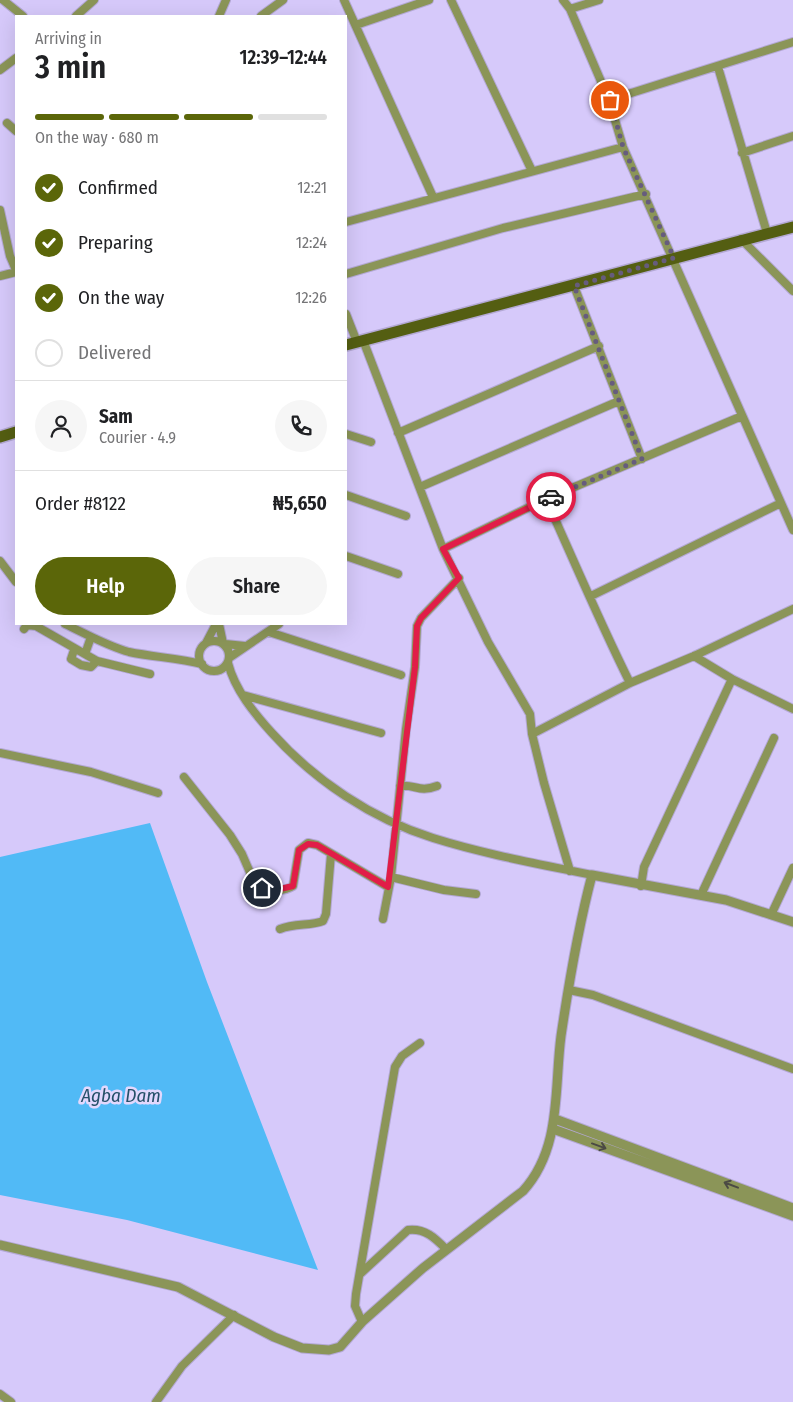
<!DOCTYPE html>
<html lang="en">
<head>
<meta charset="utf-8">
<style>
	:root { --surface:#fff; --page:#f6f6f6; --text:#202124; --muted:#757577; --line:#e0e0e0; --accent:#5b6609 }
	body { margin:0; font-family:"Fira Sans Condensed",sans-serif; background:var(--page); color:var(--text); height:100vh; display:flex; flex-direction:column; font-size:19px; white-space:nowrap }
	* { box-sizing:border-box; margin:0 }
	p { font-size:16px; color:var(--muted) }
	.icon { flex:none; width:28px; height:28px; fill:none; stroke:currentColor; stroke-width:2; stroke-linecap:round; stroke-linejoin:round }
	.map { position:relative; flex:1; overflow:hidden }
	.sheet { position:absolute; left:15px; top:15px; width:332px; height:610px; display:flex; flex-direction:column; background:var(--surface); border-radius:0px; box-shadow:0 5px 20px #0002 }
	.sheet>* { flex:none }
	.pin { position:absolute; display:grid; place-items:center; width:42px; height:42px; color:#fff; margin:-21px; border:2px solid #fff; border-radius:50%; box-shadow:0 1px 5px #0007 }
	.courier { position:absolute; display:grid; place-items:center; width:50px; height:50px; margin:-25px; border:4px solid #e11d48; border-radius:50%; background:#fff; color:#222; box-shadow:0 1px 6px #0007 }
	.headline em { font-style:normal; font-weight:600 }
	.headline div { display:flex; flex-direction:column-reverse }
	.headline { display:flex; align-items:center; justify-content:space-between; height:85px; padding:0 20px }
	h1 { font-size:32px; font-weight:600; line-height:38px }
	.bar { display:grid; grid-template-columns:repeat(4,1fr); gap:8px 5px; align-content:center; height:60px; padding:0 20px }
	.bar i { height:6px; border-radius:4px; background:var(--line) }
	.bar .on { background:var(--accent) }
	.bar p { grid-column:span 4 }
	.line { display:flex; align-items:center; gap:12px; padding:0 20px; border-top:1px solid var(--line) }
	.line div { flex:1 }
	.round { display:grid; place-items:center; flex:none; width:52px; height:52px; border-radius:26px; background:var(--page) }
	ol { padding:0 20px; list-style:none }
	li { display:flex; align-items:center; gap:15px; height:55px }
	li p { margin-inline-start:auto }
	li .icon { padding:5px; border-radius:50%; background:var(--accent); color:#fff; stroke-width:4 }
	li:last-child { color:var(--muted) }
	li i { width:28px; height:28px; border:2px solid var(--line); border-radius:50% }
	.primary-button { display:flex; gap:10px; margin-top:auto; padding:10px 20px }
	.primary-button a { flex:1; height:58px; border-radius:30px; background:var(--accent); color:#fff; font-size:20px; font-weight:600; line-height:58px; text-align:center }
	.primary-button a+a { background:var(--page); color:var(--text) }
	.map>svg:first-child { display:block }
</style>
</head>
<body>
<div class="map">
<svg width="793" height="1402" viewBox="0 0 793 1402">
	<rect width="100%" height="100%" fill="#d6c9fa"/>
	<path fill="#51baf6" d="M150 823 207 982 318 1270 127 1220 0 1195V857Z"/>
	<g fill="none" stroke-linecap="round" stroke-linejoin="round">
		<defs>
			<path id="minor" d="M3 0 23 16
				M344 0 433 197
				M451 0 532 171
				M563 0 570 9 609 100 623 147 793 530
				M570 9 599 0
				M76 16 94 0
				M219 16 226 0
				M261 16 283 0
				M356 25 429 0
				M718 67 767 233
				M0 70 16 58
				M609 100 793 42
				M7 123 16 131
				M742 153 793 136
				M0 210 10 256 16 270
				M346 222 623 147
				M741 239 793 291
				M346 274 503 228 646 194
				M0 276 16 272
				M574 286 642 459
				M346 314 357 342
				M363 340 443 549 488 642 530 714 532 734 544 783 570 871
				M398 433 599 346
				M346 434 371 442
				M420 487 619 401
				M346 495 406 516
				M546 499C574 561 600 623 630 683
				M443 549 546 499 742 416
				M346 556 398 574
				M0 561 16 582
				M591 596 781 503
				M65 624C86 634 107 646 129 652 153 657 178 658 202 664
				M219 624 223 643
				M24 629 27 625 36 626 97 661 150 674
				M269 632 401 675
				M199 656a15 15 0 1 1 30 0a15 15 0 1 1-30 0Z
				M206 643 216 624
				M225 644 245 646
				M74 650 71 659 81 665 91 667 97 661
				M85 654 91 637
				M694 656 732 679 793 709
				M229 658 279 624
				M228 663C235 690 254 713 272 733 314 780 372 819 433 838 484 854 539 864 592 875
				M243 695 381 733
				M532 734 630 683 694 656 793 609
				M0 753 91 772 158 793
				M184 777 230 835 242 854 255 884C266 890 282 893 293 886L299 850 308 843 317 845 388 887
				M400 786C415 784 419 793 437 786
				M391 877 444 890 476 894
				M641 886 644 867 732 679
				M701 895 774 738
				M771 915 793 868
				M383 919 391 877 406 729 415 667 417 626 421 618 459 578
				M280 929C295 923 311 926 323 921L326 914 331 854
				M569 990 593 995 793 1069
				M360 1274 408 1230C425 1228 435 1238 446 1249
				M362 1322 355 1306 356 1294 395 1067 402 1056 420 1043
				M0 1394 11 1402
				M156 1402 182 1366 234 1315"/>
			<path id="tertiary" d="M555 1119 793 1208
				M553 1129 793 1216
				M0 1245 178 1287 274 1337 302 1348 329 1350 340 1347 362 1322 423 1268 523 1191C562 1148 554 1089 561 1036 569 982 578 928 592 875L726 900 793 922"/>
			<path id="primary" d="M346 345 793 227
				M0 437 16 432"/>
		</defs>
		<use href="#minor" stroke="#b3a8d4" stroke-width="10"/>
		<use href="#tertiary" stroke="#b3a8d4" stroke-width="11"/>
		<use href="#primary" stroke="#b3a8d4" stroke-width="14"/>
		<use href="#minor" stroke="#8b9558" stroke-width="8"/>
		<use href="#tertiary" stroke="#8b9558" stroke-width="9"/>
		<use href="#primary" stroke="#545e12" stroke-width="11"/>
	</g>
	<defs><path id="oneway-shaft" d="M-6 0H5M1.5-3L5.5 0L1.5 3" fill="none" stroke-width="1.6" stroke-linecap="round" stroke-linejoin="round" transform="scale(1.25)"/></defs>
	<g stroke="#4b4a44">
		<use href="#oneway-shaft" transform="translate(599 1146) rotate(20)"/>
		<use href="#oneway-shaft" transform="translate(731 1185) rotate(-159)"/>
	</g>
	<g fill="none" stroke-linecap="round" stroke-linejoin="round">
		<path stroke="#665c7d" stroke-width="5" stroke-dasharray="0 9" d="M551 497 642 459 574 286 674 258 623 147 610 100"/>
		<path stroke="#e11d48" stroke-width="6" d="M262 888 280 889 293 886 299 850 308 844 317 845 388 887 415 667 417 626 421 618 459 578 443 549 551 497"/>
	</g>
	<g text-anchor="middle" stroke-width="5" stroke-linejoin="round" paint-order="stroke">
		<g font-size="19" font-style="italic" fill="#255069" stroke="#e2d8fd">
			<text x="121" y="1102">Agba Dam</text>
		</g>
	</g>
</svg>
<div class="pin" style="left:610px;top:100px;background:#ea580c"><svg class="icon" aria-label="bag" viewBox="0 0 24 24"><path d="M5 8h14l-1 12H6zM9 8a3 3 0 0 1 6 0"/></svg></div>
<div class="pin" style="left:262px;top:888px;background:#1f2937"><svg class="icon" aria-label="home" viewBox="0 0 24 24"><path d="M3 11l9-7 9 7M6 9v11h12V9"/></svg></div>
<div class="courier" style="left:551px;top:497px"><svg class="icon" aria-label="car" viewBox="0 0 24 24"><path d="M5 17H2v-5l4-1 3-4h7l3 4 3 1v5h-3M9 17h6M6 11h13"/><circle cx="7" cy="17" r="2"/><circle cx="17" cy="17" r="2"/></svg></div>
<section class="sheet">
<div class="headline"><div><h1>3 min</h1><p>Arriving in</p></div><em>12:39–12:44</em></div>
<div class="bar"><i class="on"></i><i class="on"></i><i class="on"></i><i></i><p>On the way · 680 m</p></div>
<ol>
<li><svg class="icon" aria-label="check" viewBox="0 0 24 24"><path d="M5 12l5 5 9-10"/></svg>Confirmed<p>12:21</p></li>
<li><svg class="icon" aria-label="check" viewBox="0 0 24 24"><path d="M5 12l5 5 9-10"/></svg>Preparing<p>12:24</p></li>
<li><svg class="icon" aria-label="check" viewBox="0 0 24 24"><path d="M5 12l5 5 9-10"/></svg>On the way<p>12:26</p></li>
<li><i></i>Delivered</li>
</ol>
<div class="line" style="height:90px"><a class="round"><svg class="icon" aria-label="person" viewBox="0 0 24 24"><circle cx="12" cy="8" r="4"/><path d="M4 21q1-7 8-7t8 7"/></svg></a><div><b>Sam</b><p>Courier · 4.9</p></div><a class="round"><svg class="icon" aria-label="phone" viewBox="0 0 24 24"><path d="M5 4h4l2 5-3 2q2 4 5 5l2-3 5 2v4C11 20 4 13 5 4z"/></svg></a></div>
<div class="line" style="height:65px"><div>Order #8122</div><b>₦5,650</b></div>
<div class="primary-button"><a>Help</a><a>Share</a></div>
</section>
</div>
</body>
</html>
